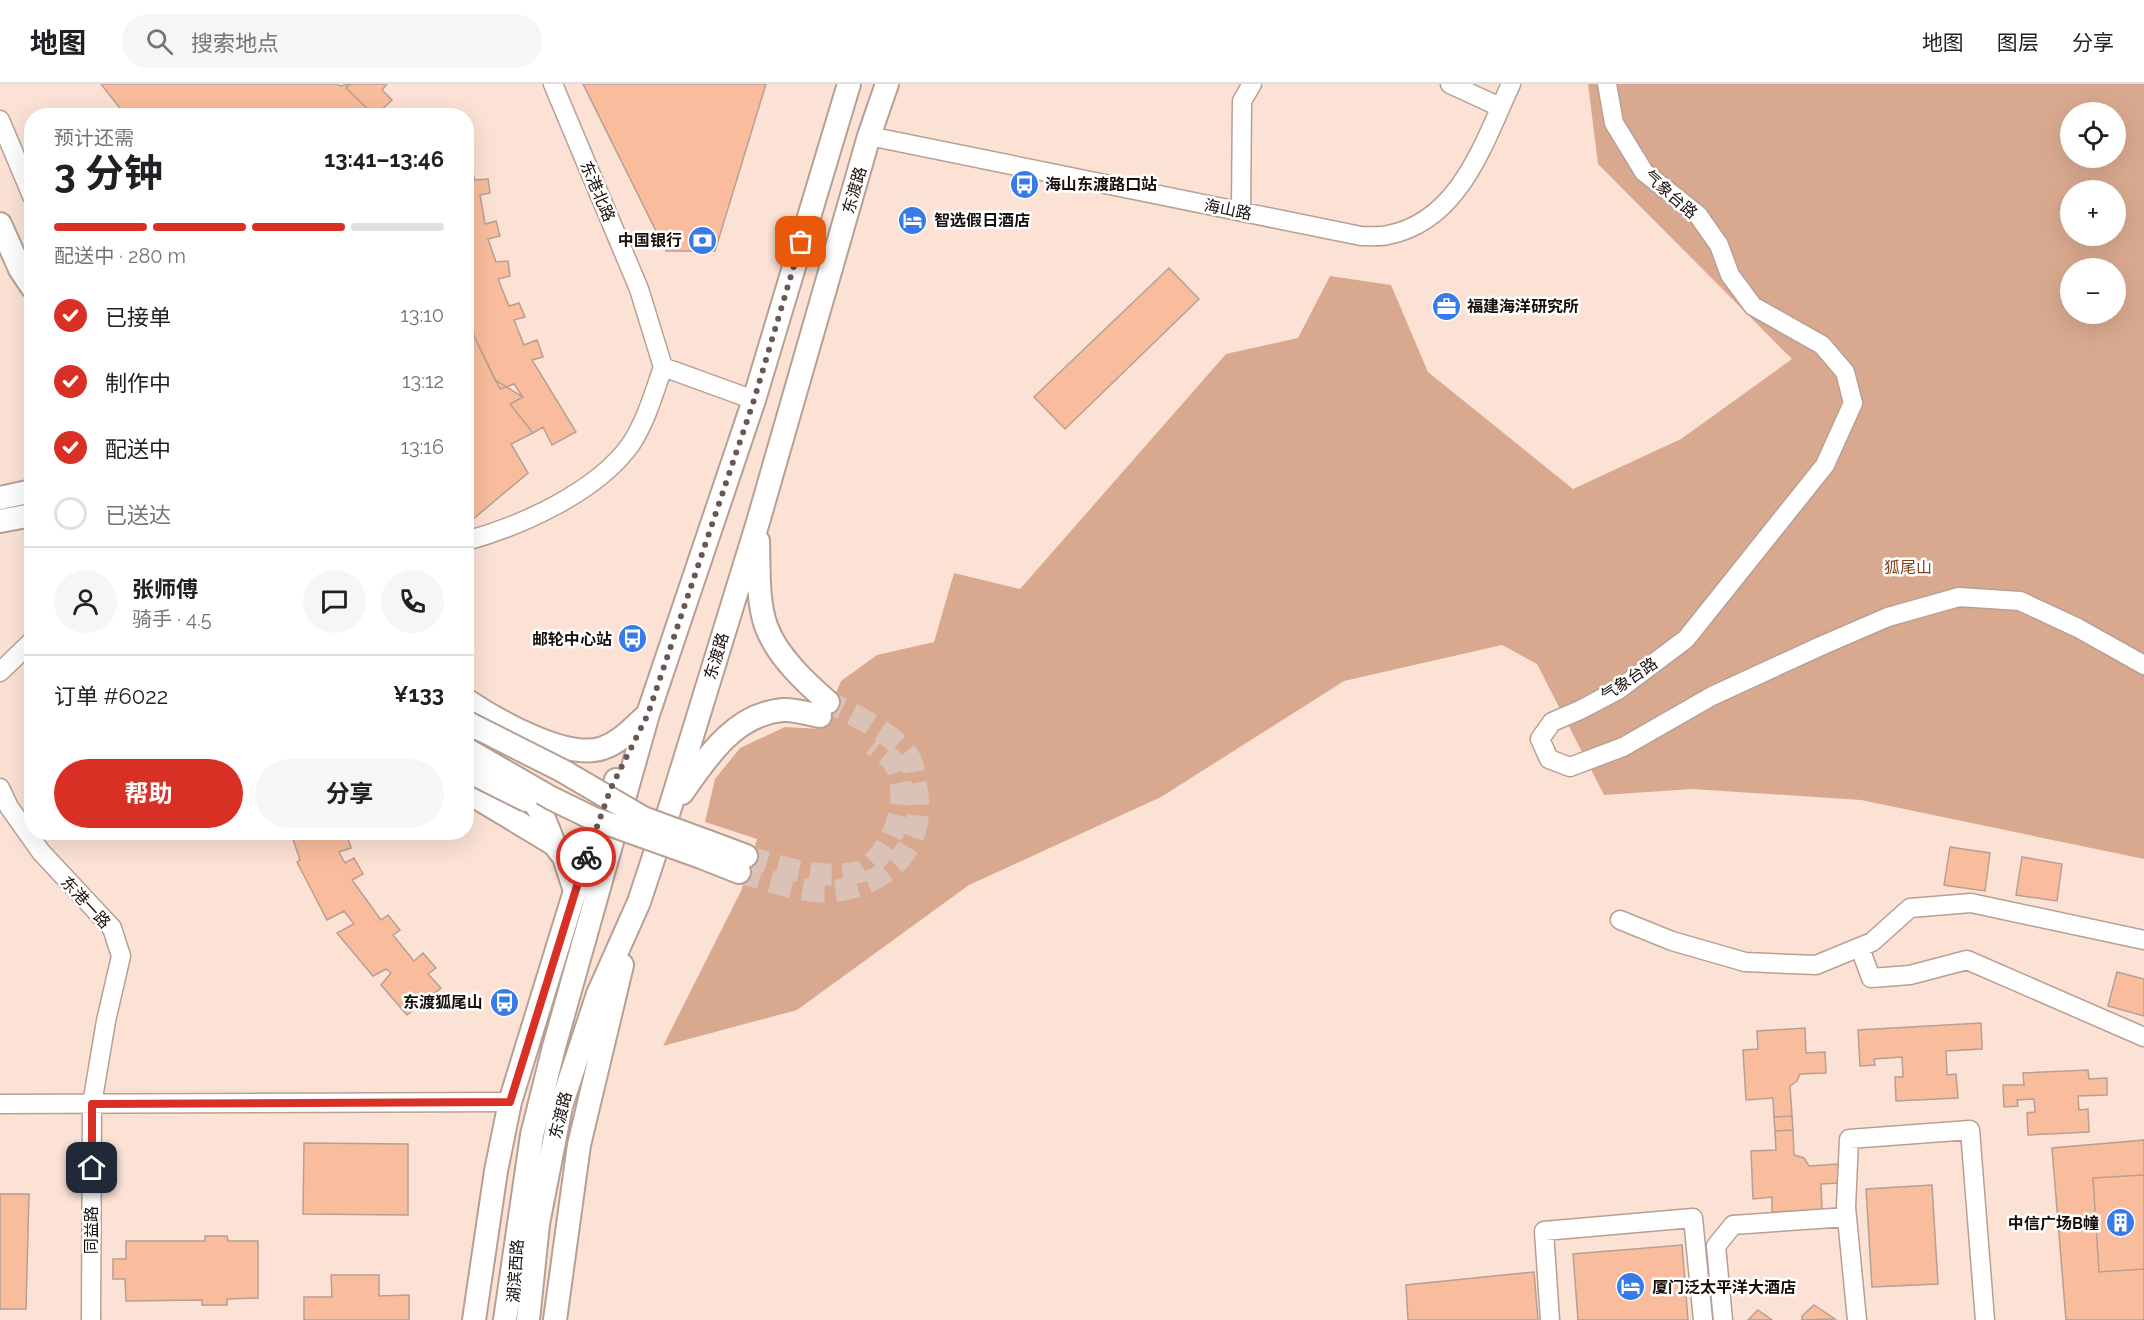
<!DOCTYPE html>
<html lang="zh">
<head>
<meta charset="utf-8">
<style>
	:root { --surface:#fff; --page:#f6f6f6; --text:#202124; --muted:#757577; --line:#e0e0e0; --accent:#d93025 }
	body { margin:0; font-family:Raleway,"Noto Sans SC",sans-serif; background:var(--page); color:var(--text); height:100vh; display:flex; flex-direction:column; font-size:22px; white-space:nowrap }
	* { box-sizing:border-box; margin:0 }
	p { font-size:20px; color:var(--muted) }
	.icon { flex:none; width:33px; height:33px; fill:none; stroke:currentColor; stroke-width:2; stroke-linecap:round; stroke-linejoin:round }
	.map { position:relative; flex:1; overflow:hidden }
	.details { position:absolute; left:24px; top:24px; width:450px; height:732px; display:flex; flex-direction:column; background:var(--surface); border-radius:24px; box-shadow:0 6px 24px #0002 }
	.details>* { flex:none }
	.tools { position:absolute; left:2060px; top:18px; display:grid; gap:12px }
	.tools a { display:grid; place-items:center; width:66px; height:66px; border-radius:50%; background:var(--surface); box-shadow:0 6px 24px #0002; font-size:30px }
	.pin { position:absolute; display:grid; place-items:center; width:51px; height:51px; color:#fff; margin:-26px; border-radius:12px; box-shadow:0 3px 9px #0006 }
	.courier { position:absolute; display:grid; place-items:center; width:60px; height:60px; margin:-30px; border:4px solid #d93025; border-radius:50%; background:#fff; color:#222; box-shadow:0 2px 8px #0007 }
	.overview em { font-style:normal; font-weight:700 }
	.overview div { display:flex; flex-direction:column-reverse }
	.overview { display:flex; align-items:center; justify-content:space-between; height:102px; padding:0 30px }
	h1 { font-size:39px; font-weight:700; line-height:45px }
	.bar { display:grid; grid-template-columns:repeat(4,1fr); gap:9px 6px; align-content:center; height:72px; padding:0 30px }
	.bar i { height:8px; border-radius:4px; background:var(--line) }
	.bar .active { background:var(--accent) }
	.bar p { grid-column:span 4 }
	.line { display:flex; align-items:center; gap:15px; padding:0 30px; border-top:2px solid var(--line) }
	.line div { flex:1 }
	.round { display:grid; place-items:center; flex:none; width:63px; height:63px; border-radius:32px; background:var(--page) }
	ol { padding:0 30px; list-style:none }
	li { display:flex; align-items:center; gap:18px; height:66px }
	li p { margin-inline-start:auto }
	li .icon { padding:6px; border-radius:50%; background:var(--accent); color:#fff; stroke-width:4 }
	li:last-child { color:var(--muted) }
	li i { width:33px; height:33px; border:3px solid var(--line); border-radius:50% }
	.primary-button { display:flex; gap:12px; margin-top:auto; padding:12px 30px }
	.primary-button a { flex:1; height:69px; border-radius:36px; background:var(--accent); color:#fff; font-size:24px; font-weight:700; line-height:69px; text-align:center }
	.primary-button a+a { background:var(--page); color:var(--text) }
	header { display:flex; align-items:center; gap:36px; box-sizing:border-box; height:84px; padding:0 30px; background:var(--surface); border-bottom:2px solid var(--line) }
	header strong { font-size:28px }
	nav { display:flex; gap:33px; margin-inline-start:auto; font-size:21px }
	.search { width:420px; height:54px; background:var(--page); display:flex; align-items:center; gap:15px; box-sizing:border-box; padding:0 21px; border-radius:33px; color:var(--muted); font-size:22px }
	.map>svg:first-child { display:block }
</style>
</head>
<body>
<header>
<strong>地图</strong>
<div class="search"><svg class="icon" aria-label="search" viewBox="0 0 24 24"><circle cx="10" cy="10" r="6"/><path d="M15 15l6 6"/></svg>搜索地点</div>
<nav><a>地图</a><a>图层</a><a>分享</a></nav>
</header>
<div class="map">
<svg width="2144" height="1236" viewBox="0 0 2144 1236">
	<rect width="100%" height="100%" fill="#fce2d5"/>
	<path fill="#d9a98f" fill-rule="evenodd" d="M1588 0H2144V775L1861 716 1692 705 1604 711 1537 580 1502 561 1344 597 1161 713 969 801 797 926 663 962 741 807 757 755 705 738 715 695 740 664 785 643 821 645 841 597 877 571 934 558 954 489 1020 505 1226 270 1298 254 1330 192 1391 201 1428 288 1573 405 1681 355 1792 275 1598 80ZM2070 28H2115V74H2070ZM2070 106H2115V152H2070ZM2070 184H2115V230H2070Z"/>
	<path fill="#f9bd9d" stroke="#b79f93" stroke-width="1.5" d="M101 0H337L340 2 350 0 346 4 375 32H126Z
		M350 0H387L382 6 392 16 375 32 346 4Z
		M583 0H766L715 167H666Z
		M466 80H470L475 96 488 95 490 109 480 111 485 140 496 137 500 152 488 155 496 178 508 177 510 192 498 195 509 222 519 219 525 233 514 236 524 261 537 256 543 273 532 276 576 348 552 361 543 343 533 349 510 320 523 313 514 300 500 305 475 254 466 230Z
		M1169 184 1199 215 1065 345 1034 313Z
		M466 230 475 254 495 296 523 313 510 320 533 349 511 360 528 389 466 441Z
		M332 748H346L351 764 339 768 345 779 354 774 363 790 352 796 381 836 388 831 400 846 393 851 414 877 423 869 436 884 428 890 441 904 407 931 381 901 391 889 386 885 373 892 337 849 354 840 344 827 327 836 297 778 300 776 291 749Z
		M1950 763 1990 769 1985 807 1944 801Z
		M2022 773 2062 780 2057 817 2016 811Z
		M2117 888 2144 895V932L2108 922Z
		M1981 939 1982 965 1946 967 1947 991 1956 990 1958 1014 1896 1017 1895 993H1903L1902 973 1874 975 1875 981 1860 982 1858 946Z
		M1805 944 1806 969 1825 968 1826 989 1800 990 1797 997 1790 1002 1792 1032 1774 1033 1773 1014 1746 1016 1743 966 1758 965 1757 947Z
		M2088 986 2089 995 2107 994V1011L2078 1012 2079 1026 2088 1025 2089 1048 2028 1051 2027 1029 2035 1028 2034 1015 2017 1016 2018 1022 2004 1023 2003 1001H2024L2023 989Z
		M1792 1032 1793 1046 1775 1047 1774 1033Z
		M1793 1046 1794 1071 1804 1074 1809 1082 1838 1080 1839 1099 1821 1100 1822 1126 1772 1128V1113L1753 1115 1751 1067 1776 1066 1775 1047Z
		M2144 1056V1236H2066L2052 1064Z
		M304 1059 408 1060V1131L303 1130Z
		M2144 1091V1185L2099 1188 2093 1094Z
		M1932 1101 1938 1200 1872 1203 1866 1105Z
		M0 1110H29L26 1225H0Z
		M205 1152H227L228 1157H258V1214L227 1215V1221H202V1216L126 1217 125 1195H113V1175H126V1157H205Z
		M1682 1161 1688 1236H1578L1573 1170Z
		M1682 1161 1688 1236H1578L1573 1170Z
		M1534 1188 1538 1236H1408L1406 1201Z
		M331 1191H379V1212L409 1211V1236H304V1213H332Z
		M1814 1221 1835 1235 1802 1236V1232Z
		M1758 1226 1772 1236H1748Z"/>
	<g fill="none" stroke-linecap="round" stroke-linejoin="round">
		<path stroke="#dac2b7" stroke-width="22" stroke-dasharray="22 11" stroke-linecap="butt" d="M746 772C782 783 821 797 859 788 865 786 870 781 874 777 897 756 911 708 894 679 890 673 879 666 873 661
			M739 788C769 796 802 810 833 807 891 801 928 760 916 701 914 693 914 681 910 675 894 648 854 631 828 618"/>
		<defs>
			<path id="minor" d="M553 0 639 205 663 283 754 316
				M1450 0 1500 23
				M1607 0 1614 39 1644 88 1698 131 1719 161 1730 191 1753 222 1822 261 1845 288 1853 319 1825 381 1686 555 1618 606 1580 626 1552 638 1540 655 1549 675 1570 683 1623 663 1712 612 1823 561 1888 533 1959 513 2020 517 2078 544 2144 581
				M0 36 32 112
				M869 52 1361 152C1370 152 1380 153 1388 151 1460 137 1484 58 1511 0
				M1241 127 1242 17 1252 0
				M466 457C521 442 597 408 631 360 646 337 654 309 663 283
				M0 588 32 557
				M0 704 9 723 41 768 112 844 121 872 106 937 92 1020 91 1236
				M1620 836 1672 857 1745 878 1816 881 1872 858 1910 824 1971 819 2144 856
				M1860 864 1871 894 1910 891 1967 876 2144 953
				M0 1020 510 1018
				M1550 1236 1544 1147 1693 1134 1703 1236
				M1723 1236 1716 1162 1733 1141 1847 1133
				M1857 1236 1846 1123 1849 1055 1970 1046 1985 1236"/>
			<path id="major" d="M0 140 20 185 32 203
				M0 414 32 407
				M0 437 32 431
				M758 457C759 484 757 516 766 542 777 572 805 598 828 618
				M466 616C496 636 567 677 603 664 621 658 633 643 647 631
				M515 702C538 715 545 736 554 760
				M466 707 554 760 564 773 575 807
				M682 709C707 673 735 630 783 626 794 625 809 630 820 632
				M706 757 746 772
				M701 773 739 788
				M474 1236 496 1087 510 1018 575 807 616 696
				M505 1236 532 1051 554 963 648 630 754 316 849 0
				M528 1236 538 1140 561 1022 598 910 639 818 669 727 758 438 869 52 887 0
				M555 1236 579 1061 622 881"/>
		</defs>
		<use href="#minor" stroke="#b7a093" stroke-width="21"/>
		<use href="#major" stroke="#b7a093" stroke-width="26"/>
		<use href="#minor" stroke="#fff" stroke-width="18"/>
		<use href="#major" stroke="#fff" stroke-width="22"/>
		<defs>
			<path id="major-bridge" d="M466 638 563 687 643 734 706 757
				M466 665 551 714 592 734 701 773
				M466 686 526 716"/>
		</defs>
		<use href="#major-bridge" stroke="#b7a093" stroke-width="26" stroke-linecap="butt"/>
		<use href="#major-bridge" stroke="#fff" stroke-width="22"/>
	</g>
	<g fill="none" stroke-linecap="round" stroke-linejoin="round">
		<path stroke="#675951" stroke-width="6" stroke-dasharray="0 10.8" d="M586 773 611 704 648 630 754 316 801 158"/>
		<path stroke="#d93025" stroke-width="8" d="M92 1084V1020L510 1018 586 773"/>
	</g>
	<defs>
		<symbol id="bus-disc" viewBox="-11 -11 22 22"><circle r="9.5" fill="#377ae8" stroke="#fff"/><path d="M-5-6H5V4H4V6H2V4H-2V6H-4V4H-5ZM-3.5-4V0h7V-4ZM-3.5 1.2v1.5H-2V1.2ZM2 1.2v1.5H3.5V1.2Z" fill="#fff"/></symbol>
		<symbol id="hotel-disc" viewBox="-11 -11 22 22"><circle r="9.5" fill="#377ae8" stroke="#fff"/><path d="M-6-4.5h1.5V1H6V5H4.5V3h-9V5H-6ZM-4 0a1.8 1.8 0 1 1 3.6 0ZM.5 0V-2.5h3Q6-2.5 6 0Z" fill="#fff"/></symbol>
		<symbol id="bank-disc" viewBox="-11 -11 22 22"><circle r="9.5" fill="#377ae8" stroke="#fff"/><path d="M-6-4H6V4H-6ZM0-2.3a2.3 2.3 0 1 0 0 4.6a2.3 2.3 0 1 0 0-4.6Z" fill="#fff"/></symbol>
		<symbol id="office-disc" viewBox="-11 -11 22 22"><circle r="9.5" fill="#377ae8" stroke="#fff"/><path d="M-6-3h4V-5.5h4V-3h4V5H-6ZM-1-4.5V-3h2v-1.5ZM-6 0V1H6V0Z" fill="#fff"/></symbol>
		<symbol id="building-disc" viewBox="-11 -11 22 22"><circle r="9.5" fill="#377ae8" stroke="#fff"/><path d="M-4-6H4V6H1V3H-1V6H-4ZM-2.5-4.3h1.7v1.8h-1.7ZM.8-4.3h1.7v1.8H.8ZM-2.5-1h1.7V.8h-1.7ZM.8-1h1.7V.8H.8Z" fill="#fff"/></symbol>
	</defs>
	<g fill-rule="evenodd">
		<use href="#bus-disc" x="1008" y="84" width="33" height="33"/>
		<use href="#hotel-disc" x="896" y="120" width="33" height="33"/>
		<use href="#bank-disc" x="686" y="140" width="33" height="33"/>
		<use href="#office-disc" x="1430" y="206" width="33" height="33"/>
		<use href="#bus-disc" x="616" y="538" width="33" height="33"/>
		<use href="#bus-disc" x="488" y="902" width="33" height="33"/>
		<use href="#building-disc" x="2104" y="1122" width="33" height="33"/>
		<use href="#hotel-disc" x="1614" y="1186" width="33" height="33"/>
	</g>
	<g text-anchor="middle" stroke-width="5" stroke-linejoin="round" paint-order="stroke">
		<g font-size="16" font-weight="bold" fill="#170f0a" stroke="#fff" text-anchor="start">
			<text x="1045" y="106">海山东渡路口站</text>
			<text x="934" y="142">智选假日酒店</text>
			<text x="682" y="162" text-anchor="end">中国银行</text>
			<text x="1467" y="228">福建海洋研究所</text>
			<text x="612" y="561" text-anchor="end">邮轮中心站</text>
			<text x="483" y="924" text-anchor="end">东渡狐尾山</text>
			<text x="2099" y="1145" text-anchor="end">中信广场B幢</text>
			<text x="1652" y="1209">厦门泛太平洋大酒店</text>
		</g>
		<g font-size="16" fill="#170f0a" stroke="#fff">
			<text transform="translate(854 106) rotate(-74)" y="6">东渡路</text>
			<text transform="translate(598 107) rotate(67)" y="6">东港北路</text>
			<text transform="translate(1671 110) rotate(41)" y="6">气象台路</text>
			<text transform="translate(1228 125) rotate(11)" y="6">海山路</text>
			<text transform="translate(716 572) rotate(-73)" y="6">东渡路</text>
			<text transform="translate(1629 595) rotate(-34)" y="6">气象台路</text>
			<text transform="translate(86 818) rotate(47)" y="6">东港一路</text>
			<text transform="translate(560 1031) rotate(-76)" y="6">东渡路</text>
			<text transform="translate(91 1146) rotate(-90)" y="6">同益路</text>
			<text transform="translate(515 1187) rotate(-86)" y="6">湖滨西路</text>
		</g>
		<g font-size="16" fill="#813f13" stroke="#fff">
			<text x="1908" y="489">狐尾山</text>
		</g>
	</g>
</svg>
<div class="tools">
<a><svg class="icon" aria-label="locate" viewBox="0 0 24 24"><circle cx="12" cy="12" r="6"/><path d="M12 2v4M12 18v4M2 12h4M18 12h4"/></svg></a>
<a>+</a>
<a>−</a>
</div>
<div class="pin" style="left:801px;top:158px;background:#ea580c"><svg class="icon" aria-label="bag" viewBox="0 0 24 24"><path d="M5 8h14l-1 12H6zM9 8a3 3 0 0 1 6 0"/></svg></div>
<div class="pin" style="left:92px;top:1084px;background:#1f2937"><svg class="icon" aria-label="home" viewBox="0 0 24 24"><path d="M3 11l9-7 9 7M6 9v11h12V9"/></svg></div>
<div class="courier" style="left:586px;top:773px"><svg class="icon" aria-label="bike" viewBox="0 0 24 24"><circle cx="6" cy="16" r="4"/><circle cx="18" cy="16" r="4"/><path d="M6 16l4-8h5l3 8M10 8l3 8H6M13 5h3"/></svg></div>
<section class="details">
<div class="overview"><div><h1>3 分钟</h1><p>预计还需</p></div><em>13:41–13:46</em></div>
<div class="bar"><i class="active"></i><i class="active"></i><i class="active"></i><i></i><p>配送中 · 280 m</p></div>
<ol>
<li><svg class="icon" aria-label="check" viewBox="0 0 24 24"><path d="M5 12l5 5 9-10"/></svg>已接单<p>13:10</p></li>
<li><svg class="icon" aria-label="check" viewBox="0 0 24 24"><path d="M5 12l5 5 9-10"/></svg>制作中<p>13:12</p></li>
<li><svg class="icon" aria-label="check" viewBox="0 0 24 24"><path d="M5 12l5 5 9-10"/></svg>配送中<p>13:16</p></li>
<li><i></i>已送达</li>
</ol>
<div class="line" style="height:108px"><a class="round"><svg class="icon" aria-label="person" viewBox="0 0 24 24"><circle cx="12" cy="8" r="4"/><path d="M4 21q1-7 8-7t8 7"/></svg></a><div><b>张师傅</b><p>骑手 · 4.5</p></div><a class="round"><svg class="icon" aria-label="chat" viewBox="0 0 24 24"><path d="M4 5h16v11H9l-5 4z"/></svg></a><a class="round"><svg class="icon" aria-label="phone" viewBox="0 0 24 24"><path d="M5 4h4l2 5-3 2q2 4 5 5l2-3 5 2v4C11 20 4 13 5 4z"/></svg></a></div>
<div class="line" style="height:78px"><div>订单 #6022</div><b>¥133</b></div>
<div class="primary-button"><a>帮助</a><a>分享</a></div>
</section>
</div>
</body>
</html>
